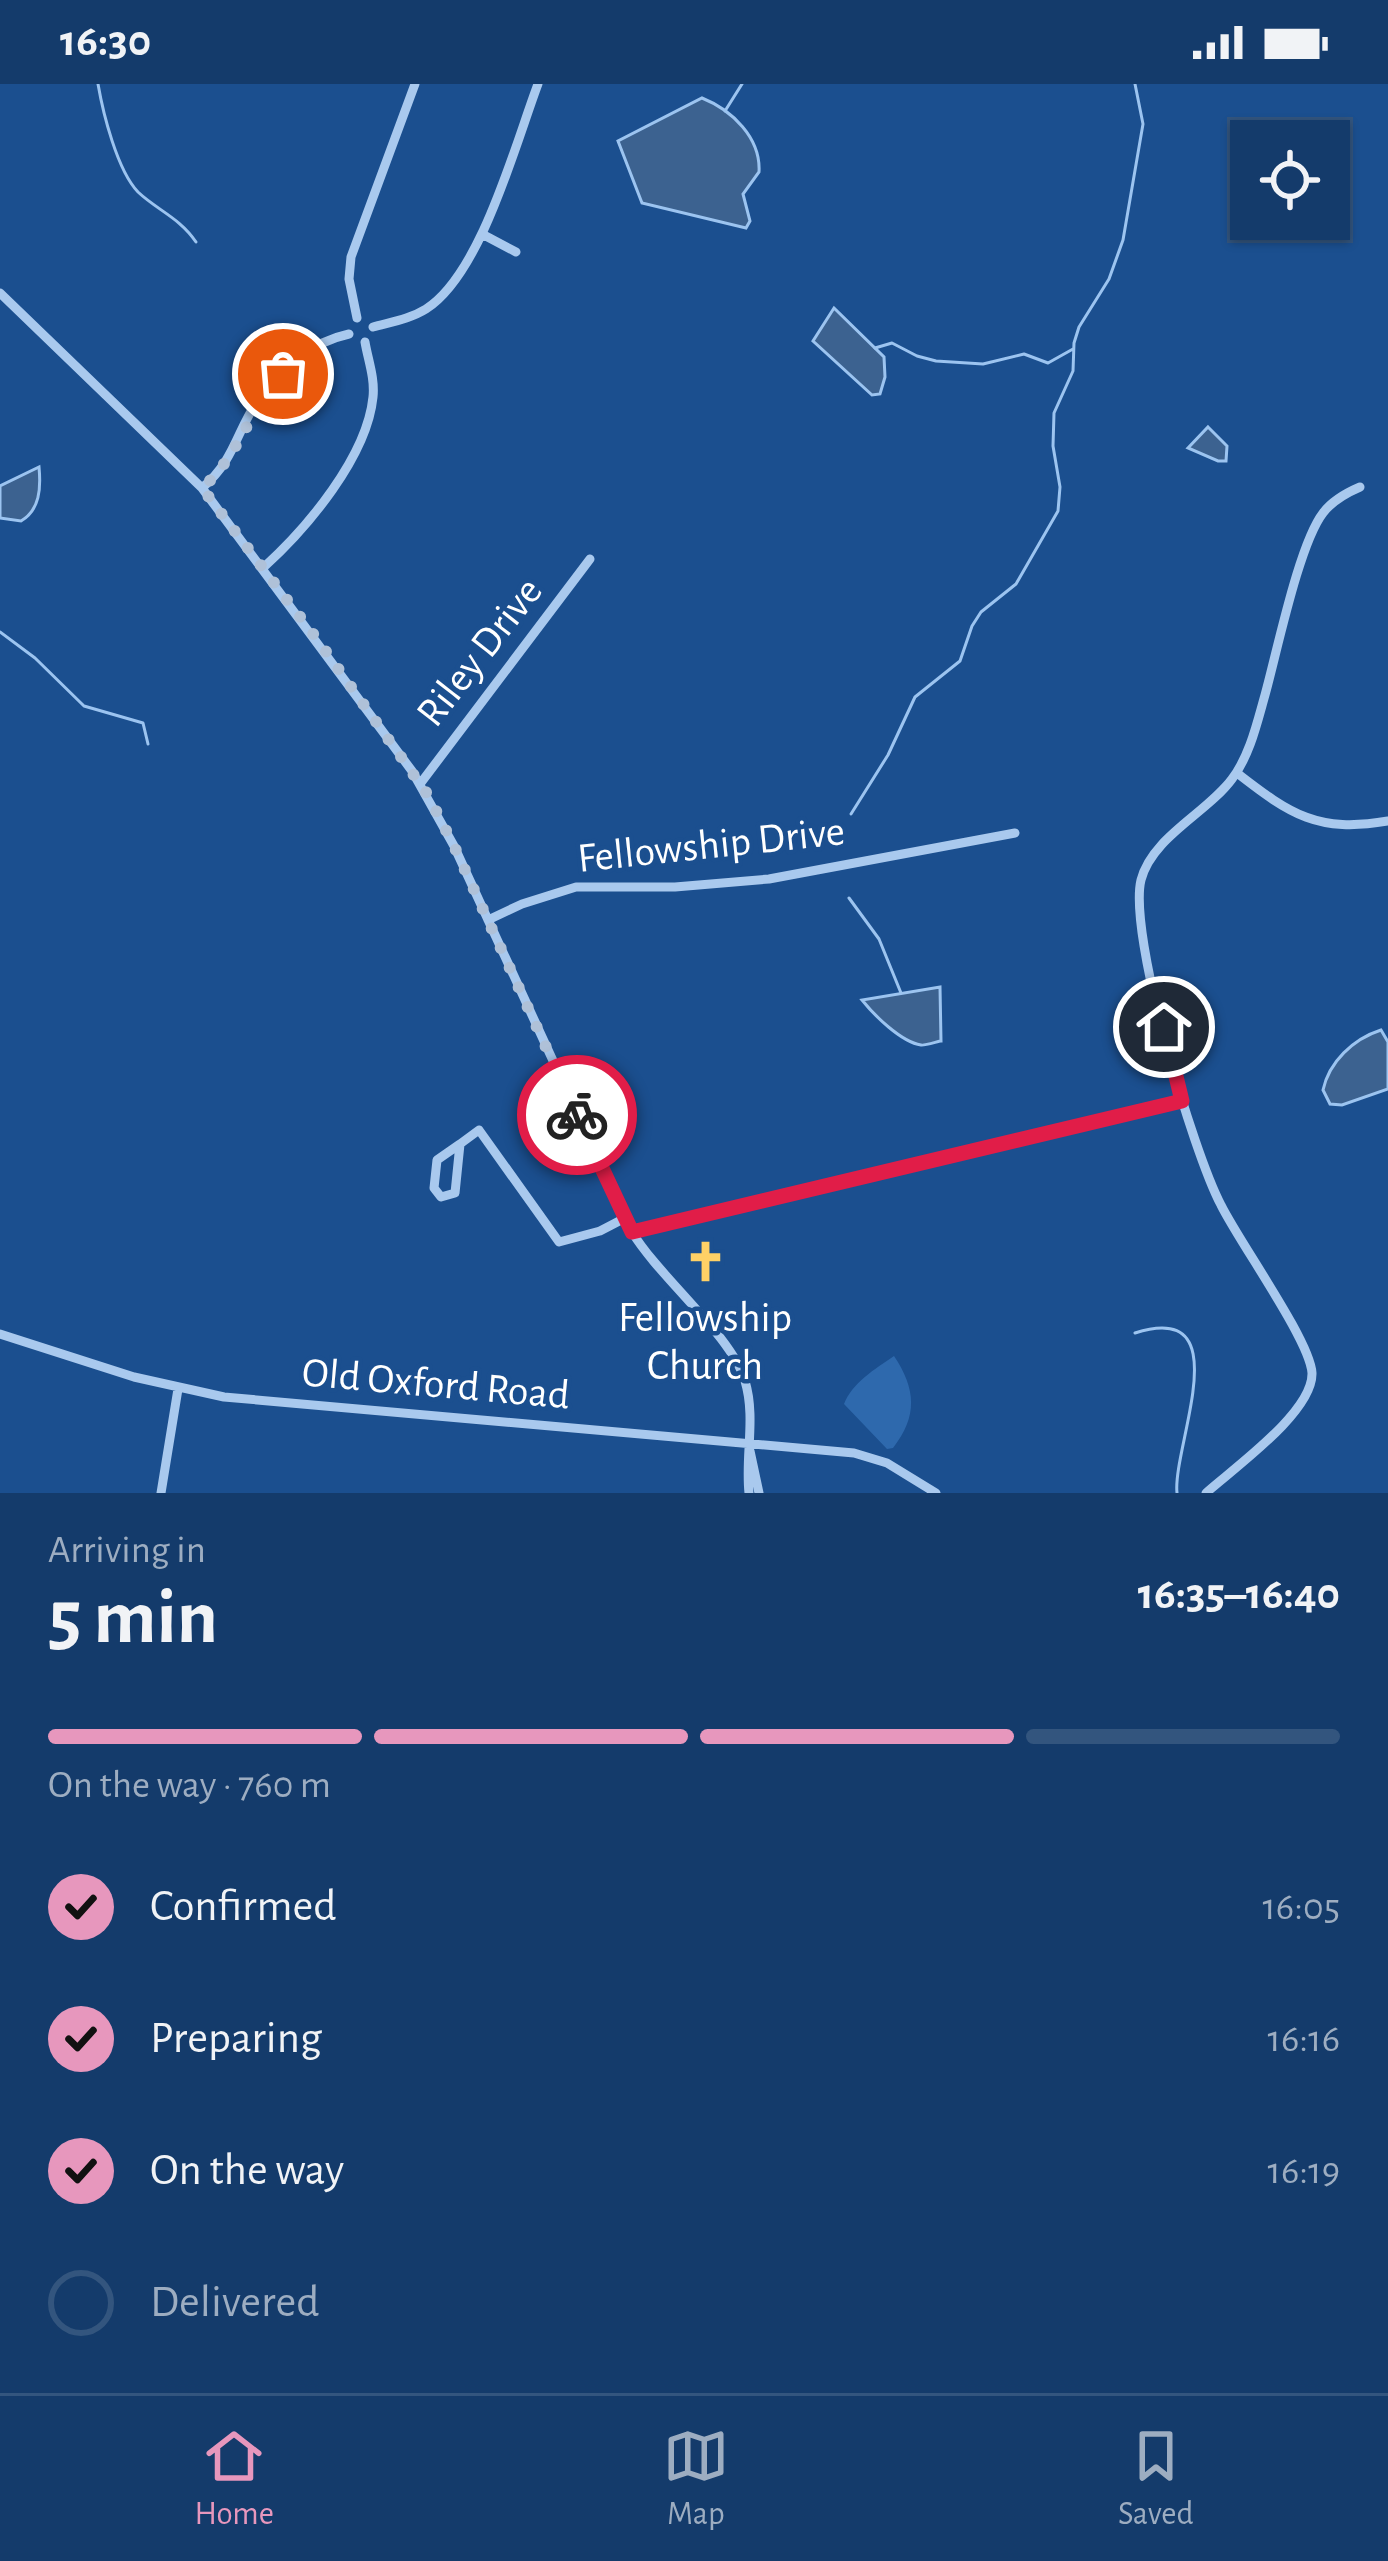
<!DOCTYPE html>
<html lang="en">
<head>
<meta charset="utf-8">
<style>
	:root { --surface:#143b6b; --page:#214673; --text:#f1f3f6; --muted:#9dadc1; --line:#33557e; --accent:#e797bd }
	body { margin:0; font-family:"Alegreya Sans",sans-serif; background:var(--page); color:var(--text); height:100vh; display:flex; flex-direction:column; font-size:45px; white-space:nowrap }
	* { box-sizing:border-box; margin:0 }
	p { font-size:39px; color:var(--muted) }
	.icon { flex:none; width:66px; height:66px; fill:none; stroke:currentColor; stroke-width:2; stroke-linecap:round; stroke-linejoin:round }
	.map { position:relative; height:1409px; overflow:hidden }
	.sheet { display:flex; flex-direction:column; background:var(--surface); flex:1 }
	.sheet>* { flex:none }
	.controls { position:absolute; left:1230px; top:36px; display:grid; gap:24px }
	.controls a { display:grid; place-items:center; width:120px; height:120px; border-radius:0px; background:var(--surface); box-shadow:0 3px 9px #0004,0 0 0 3px var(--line); font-size:60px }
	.pin { position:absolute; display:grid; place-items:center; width:102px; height:102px; color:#fff; margin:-51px; border:6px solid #fff; border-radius:50%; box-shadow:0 3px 12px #0007 }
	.courier { position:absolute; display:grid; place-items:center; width:120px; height:120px; margin:-60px; border:9px solid #e11d48; border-radius:50%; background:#fff; color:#222; box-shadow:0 3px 15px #0007 }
	.overview em { font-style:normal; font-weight:700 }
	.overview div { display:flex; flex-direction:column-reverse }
	.overview { display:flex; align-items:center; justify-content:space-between; height:204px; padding:0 48px }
	h1 { font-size:78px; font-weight:700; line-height:90px }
	.bar { display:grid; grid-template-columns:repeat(4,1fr); gap:18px 12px; align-content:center; height:144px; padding:0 48px }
	.bar i { height:15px; border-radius:9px; background:var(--line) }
	.bar .active { background:var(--accent) }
	.bar p { grid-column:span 4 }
	ol { padding:0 48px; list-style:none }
	li { display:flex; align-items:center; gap:36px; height:132px }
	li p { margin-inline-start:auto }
	li .icon { padding:12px; border-radius:50%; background:var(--accent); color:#111; stroke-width:4 }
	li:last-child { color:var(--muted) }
	li i { width:66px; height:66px; border:6px solid var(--line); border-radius:50% }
	.status { display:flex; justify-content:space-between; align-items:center; height:84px; padding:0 60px; background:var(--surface); direction:ltr }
	.status svg { height:33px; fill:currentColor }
	.tab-bar { display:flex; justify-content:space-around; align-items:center; height:168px; border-top:3px solid var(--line); background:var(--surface); font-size:33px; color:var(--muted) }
	.tab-bar a { display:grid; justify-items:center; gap:6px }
	.tab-bar .active { color:var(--accent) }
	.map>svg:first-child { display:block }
</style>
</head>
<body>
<div class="status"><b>16:30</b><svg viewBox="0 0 49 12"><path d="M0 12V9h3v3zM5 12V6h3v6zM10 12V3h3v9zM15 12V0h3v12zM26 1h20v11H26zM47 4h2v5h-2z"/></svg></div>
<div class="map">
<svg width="1388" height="1409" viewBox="0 0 1388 1409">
	<rect width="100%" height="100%" fill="#1b4f8f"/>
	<path fill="#2e69ad" d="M894 1272C916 1305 918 1332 893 1364L887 1365 844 1320C852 1299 875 1285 894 1272Z"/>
	<path fill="#3c6290" stroke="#9cc4f0" stroke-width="3" d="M702 14C732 26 761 54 759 88L743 110 750 137 746 144 642 119 618 57Z
		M834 224 884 273 885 293 880 310 872 311 813 257Z
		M1208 343 1227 362 1226 377H1218L1188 364Z
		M39 383C41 404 40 426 21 437L0 434V402Z
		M940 903 941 957C939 957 924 962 921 961 901 958 874 931 862 916Z
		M1381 946 1388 958V1005L1342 1021 1330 1020 1323 1006C1329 978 1353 955 1381 946Z"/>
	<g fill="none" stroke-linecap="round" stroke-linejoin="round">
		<path stroke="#9cc4f0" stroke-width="3" d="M98 0C103 29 117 86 138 108 157 126 180 134 196 158
			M725 27 742 0
			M875 264 892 259 917 272 936 277 983 280 1024 270 1048 279 1073 265
			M0 548 35 574 84 622 143 639 148 660
			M851 730 888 671 915 613 960 577 972 542 981 528 1016 500 1058 427 1060 403 1053 362 1054 329 1073 287 1074 259 1079 243 1109 195 1123 156 1143 40 1135 0
			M849 814 879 855 901 909
			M1135 1249C1241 1215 1172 1363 1177 1409"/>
		<path stroke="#a9c9ee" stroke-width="9" d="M482 150 516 168
			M0 209 202 404 412 687 454 762 632 1148C660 1194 732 1252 745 1297 756 1333 745 1372 749 1409
			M357 234 349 195 351 173 415 0
			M373 243C391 238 410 235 426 225 481 190 515 61 538 0
			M202 404C235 376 236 348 258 316 280 284 312 258 349 250
			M264 483C307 444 367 373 373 313 375 294 368 276 365 258
			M1237 689C1291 731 1318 749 1388 737
			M420 700 590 475
			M488 836 522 820 576 803H675L769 795 1015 749
			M460 1060 479 1046 559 1158 600 1147 625 1134
			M460 1060 455 1109 441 1113 434 1104 437 1076Z
			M632 1148 1182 1017
			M0 1250 134 1293 224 1313 854 1369 887 1379 936 1409
			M750 1367 759 1409
			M161 1409 178 1305
			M1206 1409C1234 1384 1313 1328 1312 1289 1310 1256 1239 1158 1221 1121 1193 1068 1128 850 1141 796 1152 753 1207 729 1232 695 1250 671 1257 639 1265 611 1277 568 1299 460 1323 429 1332 417 1346 409 1360 403"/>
	</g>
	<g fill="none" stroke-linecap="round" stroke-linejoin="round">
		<path stroke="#afc1d8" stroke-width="12" stroke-dasharray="0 21.6" d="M283 290C247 327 241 370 202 404L320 559 428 711 454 762 577 1031"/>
		<path stroke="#e11d48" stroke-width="15" d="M577 1031 632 1148 1182 1017 1164 943"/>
	</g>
	<defs>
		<symbol id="church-bare" viewBox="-9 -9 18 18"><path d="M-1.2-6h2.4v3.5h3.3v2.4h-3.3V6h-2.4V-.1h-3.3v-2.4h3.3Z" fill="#ffd166" stroke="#1b4f8f" stroke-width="2.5" paint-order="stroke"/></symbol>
	</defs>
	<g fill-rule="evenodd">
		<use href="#church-bare" x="676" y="1148" width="59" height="59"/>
	</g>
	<g text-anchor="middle" stroke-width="9" stroke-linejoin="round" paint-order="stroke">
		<g font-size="42" fill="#fff" stroke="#1b4f8f">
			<text transform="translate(478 567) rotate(-52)" y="15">Riley Drive</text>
			<text transform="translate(711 759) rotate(-6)" y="15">Fellowship Drive</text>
			<text transform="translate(436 1298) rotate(5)" y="15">Old Oxford Road</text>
		</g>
		<g font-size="42" fill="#fff" stroke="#1b4f8f">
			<text x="705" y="1247">Fellowship<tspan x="705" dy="48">Church</tspan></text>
		</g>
	</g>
</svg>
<div class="controls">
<a><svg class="icon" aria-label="locate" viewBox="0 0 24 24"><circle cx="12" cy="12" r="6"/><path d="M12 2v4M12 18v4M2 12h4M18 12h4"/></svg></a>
</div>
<div class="pin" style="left:283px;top:290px;background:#ea580c"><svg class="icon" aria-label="bag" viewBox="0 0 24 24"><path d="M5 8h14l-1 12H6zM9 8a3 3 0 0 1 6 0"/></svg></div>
<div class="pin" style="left:1164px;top:943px;background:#1f2937"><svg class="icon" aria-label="home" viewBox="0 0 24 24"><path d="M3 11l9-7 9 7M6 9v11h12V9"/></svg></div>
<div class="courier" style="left:577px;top:1031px"><svg class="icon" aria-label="bike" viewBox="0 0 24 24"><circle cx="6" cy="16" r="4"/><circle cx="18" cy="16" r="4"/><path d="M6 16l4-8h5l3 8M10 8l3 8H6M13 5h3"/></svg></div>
</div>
<section class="sheet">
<div class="overview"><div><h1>5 min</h1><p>Arriving in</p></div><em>16:35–16:40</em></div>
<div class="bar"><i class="active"></i><i class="active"></i><i class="active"></i><i></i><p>On the way · 760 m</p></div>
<ol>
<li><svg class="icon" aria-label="check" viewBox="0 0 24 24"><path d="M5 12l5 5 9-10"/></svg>Confirmed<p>16:05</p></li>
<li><svg class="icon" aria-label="check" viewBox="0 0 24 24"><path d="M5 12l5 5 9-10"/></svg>Preparing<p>16:16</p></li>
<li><svg class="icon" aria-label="check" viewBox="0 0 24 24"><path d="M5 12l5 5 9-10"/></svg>On the way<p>16:19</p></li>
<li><i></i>Delivered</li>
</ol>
</section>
<nav class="tab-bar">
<a class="active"><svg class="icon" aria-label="home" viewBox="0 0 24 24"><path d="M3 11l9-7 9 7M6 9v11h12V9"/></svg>Home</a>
<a><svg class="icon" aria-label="map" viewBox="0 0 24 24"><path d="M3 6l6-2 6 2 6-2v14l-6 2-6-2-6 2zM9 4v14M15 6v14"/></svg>Map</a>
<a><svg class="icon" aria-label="saved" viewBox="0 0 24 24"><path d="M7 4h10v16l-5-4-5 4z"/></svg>Saved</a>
</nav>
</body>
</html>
